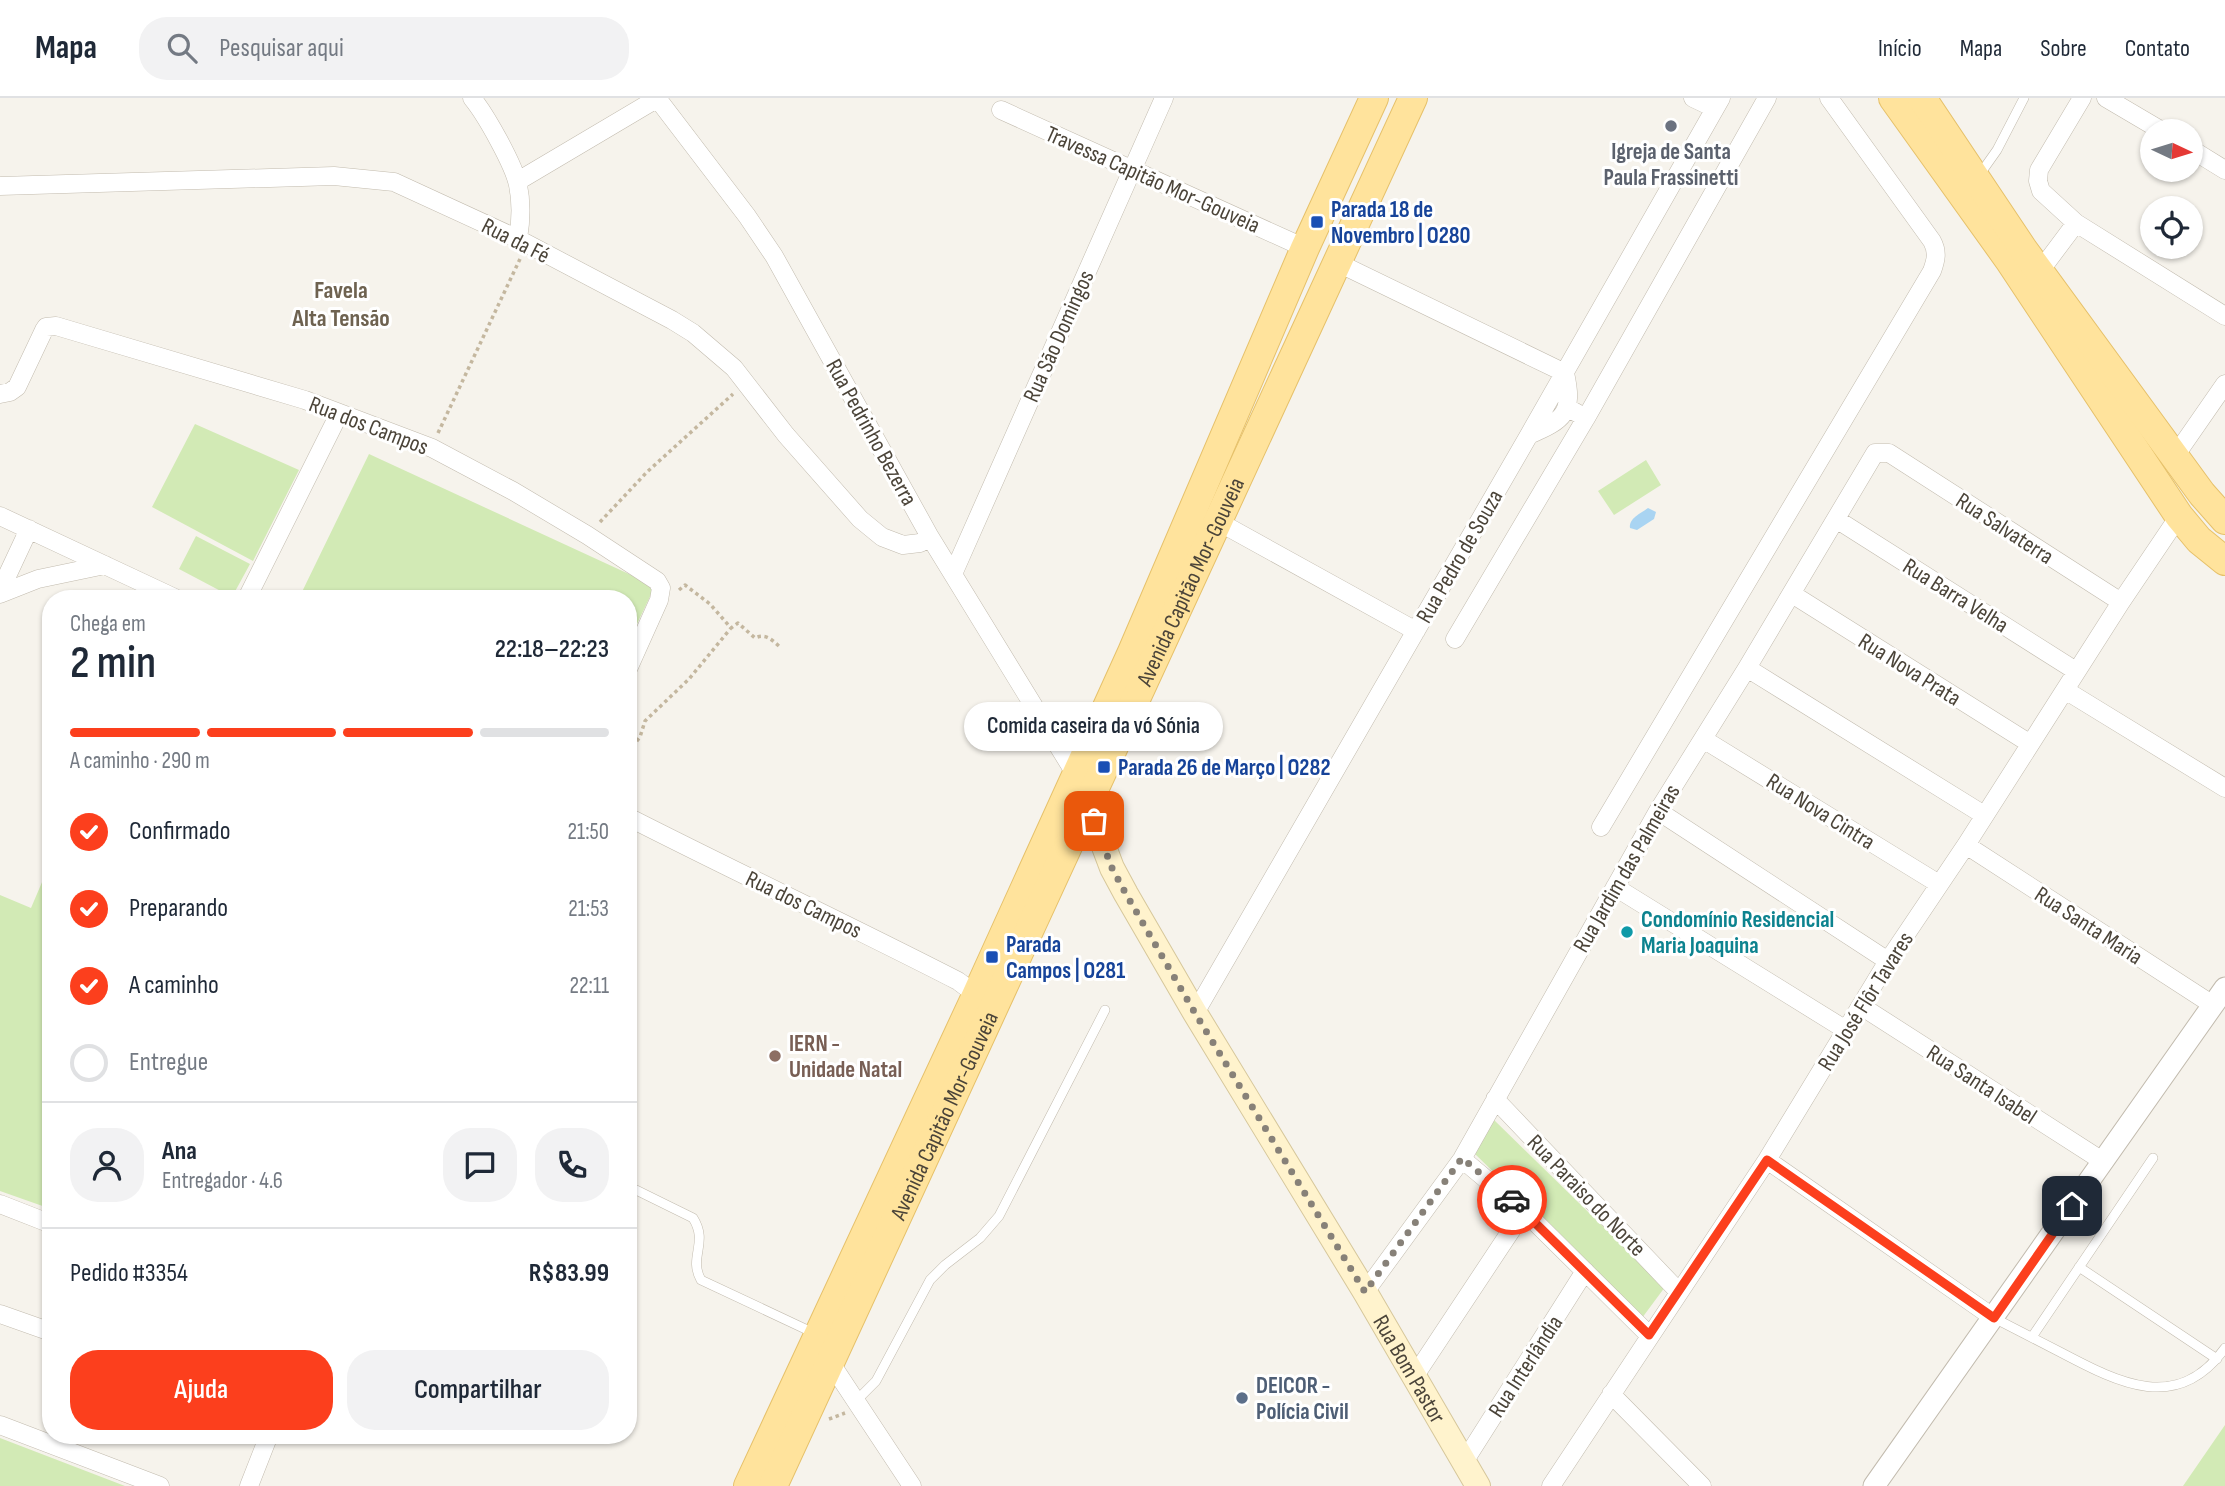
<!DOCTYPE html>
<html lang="pt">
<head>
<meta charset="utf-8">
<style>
	:root { --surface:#fff; --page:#f2f2f3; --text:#1f2937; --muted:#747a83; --line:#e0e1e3; --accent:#fc3f1d }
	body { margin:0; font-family:"Sofia Sans Condensed",sans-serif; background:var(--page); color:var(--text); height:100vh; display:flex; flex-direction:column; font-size:26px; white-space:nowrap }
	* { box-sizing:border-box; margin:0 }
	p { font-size:23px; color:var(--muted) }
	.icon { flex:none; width:38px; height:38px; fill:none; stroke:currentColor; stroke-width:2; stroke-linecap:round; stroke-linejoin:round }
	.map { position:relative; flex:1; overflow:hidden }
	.details { position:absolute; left:42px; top:492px; width:595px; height:854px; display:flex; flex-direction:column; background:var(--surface); border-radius:28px; box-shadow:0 2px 5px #0004 }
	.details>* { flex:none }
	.needle { width:46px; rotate:94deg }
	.tools { position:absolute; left:2140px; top:21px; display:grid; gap:14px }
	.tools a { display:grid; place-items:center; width:63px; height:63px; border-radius:50%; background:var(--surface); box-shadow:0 2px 5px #0004; font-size:35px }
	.pin { position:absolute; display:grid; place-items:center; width:60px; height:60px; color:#fff; margin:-30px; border-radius:14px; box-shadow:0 4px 10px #0006 }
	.courier { position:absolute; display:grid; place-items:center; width:70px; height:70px; margin:-35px; border:5px solid #fc3f1d; border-radius:50%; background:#fff; color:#222; box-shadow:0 2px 9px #0007 }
	.bubble { position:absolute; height:49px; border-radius:24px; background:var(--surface); box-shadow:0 2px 5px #0004; font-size:23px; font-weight:600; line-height:49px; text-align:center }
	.summary em { font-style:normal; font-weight:600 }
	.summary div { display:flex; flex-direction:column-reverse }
	.summary { display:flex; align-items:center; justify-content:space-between; height:119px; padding:0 28px }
	h1 { font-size:46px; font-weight:600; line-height:52px }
	.bar { display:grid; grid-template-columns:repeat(4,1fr); gap:10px 7px; align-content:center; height:84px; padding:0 28px }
	.bar i { height:9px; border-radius:5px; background:var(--line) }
	.bar .active { background:var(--accent) }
	.bar p { grid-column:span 4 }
	.line { display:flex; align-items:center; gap:18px; padding:0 28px; border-top:2px solid var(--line) }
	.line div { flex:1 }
	.round { display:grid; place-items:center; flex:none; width:74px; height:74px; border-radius:28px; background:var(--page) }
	ol { padding:0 28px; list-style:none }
	li { display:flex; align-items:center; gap:21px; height:77px }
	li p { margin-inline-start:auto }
	li .icon { padding:7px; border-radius:50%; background:var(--accent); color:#fff; stroke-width:4 }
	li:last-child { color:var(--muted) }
	li i { width:38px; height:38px; border:4px solid var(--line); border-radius:50% }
	.cta { display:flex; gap:14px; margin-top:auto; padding:14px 28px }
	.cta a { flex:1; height:80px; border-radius:28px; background:var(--accent); color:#fff; font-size:28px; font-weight:600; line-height:80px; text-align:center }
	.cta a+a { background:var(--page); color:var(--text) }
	header { display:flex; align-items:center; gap:42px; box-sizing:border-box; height:98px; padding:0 35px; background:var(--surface); border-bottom:2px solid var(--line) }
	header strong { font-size:33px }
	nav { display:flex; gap:38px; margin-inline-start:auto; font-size:24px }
	.search { width:490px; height:63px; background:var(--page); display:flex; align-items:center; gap:18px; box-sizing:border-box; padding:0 24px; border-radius:28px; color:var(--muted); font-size:26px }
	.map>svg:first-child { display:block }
</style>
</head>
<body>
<header>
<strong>Mapa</strong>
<div class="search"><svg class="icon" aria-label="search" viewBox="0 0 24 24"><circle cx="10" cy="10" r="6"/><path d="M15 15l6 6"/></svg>Pesquisar aqui</div>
<nav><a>Início</a><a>Mapa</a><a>Sobre</a><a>Contato</a></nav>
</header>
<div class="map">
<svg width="2225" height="1388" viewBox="0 0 2225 1388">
	<rect width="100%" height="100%" fill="#f6f3ec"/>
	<path fill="#d2eab5" d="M195 326 299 372 253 463 152 409Z
		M369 356 655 488 628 545V500H299Z
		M1646 362 1661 387 1614 417 1598 393Z
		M196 438 250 466 232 499 179 471Z
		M51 763V1111L0 1093V797L31 810Z
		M1492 1020 1665 1189 1642 1220 1472 1053Z
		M2225 1327V1388H2183Z
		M0 1340 125 1388H0Z"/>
	<path fill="#a9d4f2" d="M1648 410 1656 414 1654 421 1637 432 1630 430C1629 420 1640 416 1648 410Z"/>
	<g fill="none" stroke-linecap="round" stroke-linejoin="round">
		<defs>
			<path id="service" d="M1980 76 1997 52 2024 0
				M628 1088 693 1120C709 1145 688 1159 701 1182L816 1236
				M2079 1169 2217 1261
				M1994 1220C2017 1232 2039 1243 2062 1255 2119 1285 2178 1316 2225 1250
				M2032 1239 2153 1060
				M856 1303 876 1283 930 1182 945 1167 980 1140 999 1118 1105 912"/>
			<path id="minor" d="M472 0C486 17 514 67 518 87 522 106 521 123 518 141
				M657 0 747 118 774 158 930 439 1076 677
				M1693 0 1714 10
				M2082 0 2039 72 2038 83 2041 93 2076 125 2225 218
				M2106 0 2162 33
				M1001 12 1305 150
				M2191 51 2225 72
				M518 83 658 0
				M0 88 334 78 394 84 518 141 672 222 693 235 734 270 786 337 860 421 882 439 903 447 920 445 930 439
				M1336 164 1565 275C1574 315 1564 322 1529 337
				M2040 173 2076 125
				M0 296 10 294 17 289 44 232 46 229 56 228 305 302 432 350 513 393 587 437 657 483 661 490 659 502 628 571
				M1568 310 1586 320 1767 0
				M2175 358 2225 286
				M0 418 175 500
				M1836 421 2076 573
				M1217 423 1416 533
				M953 476 1164 0
				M0 493 29 431
				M0 496 38 481 105 467
				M1792 496 2029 645
				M247 500 339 316
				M1455 541 1586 320
				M1747 570 1984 717
				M2065 592 2225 690
				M1703 641 1939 786
				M1658 713 1888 863
				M628 719C738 775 849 827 958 883L970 892 975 900
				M1601 729 1932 173C1936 162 1938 154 1932 143L1829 0
				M1966 747 2213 907
				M1615 789 1846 932
				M1861 908 2104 1064
				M1195 915 1529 337 1721 0
				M1495 1001 1678 1193
				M1462 1061 1524 1113 1649 1237
				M1767 1062 1994 1220
				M0 1106 51 1126
				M1365 1194 1462 1061 1658 713 1747 570 1875 355H1889L2121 504
				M0 1216 51 1234
				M830 1264 912 1388
				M1414 1279 1524 1113
				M1611 1296 1702 1388
				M0 1327 160 1388
				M1464 1364 1585 1173
				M249 1388 269 1337
				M1551 1388 1767 1062 1888 863 1966 747 2121 504 2179 418"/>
			<path id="tertiary" d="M1874 1388 2225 890"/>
			<g id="secondary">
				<path id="s1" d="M1083 693 1112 770 1126 796 1195 915 1365 1194 1478 1388"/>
			</g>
			<g id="primary">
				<path d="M1893 0 2009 162 2179 418 2199 442 2225 463"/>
				<path d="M1922 0 2023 151 2202 396 2225 422"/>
				<path d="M748 1388 975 900 1132 554 1305 150 1374 0"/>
				<path id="s2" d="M773 1388 1413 0"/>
			</g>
		</defs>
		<use href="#service" stroke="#c2bbae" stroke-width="10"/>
		<use href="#minor" stroke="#c2bbae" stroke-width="19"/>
		<use href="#tertiary" stroke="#c2bbae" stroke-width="23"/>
		<use href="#secondary" stroke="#d6c79b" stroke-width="26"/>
		<use href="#primary" stroke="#e6c16a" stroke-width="30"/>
		<path stroke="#c4b79f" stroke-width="3.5" stroke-dasharray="3.5 3.5" stroke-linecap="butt" d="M438 335 520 161
			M600 424 647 374 733 296
			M679 492 685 487 710 506 731 530 738 525 755 540C766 535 772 542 780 549
			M628 654 640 639 645 623 689 581 731 530
			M829 1321 845 1315"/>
		<use href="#service" stroke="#fff" stroke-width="9"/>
		<use href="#minor" stroke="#fff" stroke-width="18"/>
		<use href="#tertiary" stroke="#fff" stroke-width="21"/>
		<use href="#secondary" stroke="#fff3cd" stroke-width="24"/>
		<use href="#primary" stroke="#ffe39c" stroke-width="28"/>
	</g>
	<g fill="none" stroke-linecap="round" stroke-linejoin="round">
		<path stroke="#878178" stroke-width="7" stroke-dasharray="0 12.6" d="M1094 723 1112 770 1126 796 1195 915 1365 1194 1462 1060 1512 1102"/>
		<path stroke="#fc3f1d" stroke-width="9" d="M1512 1102 1649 1237 1767 1062 1994 1220 2072 1108"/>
	</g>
	<circle fill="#6b7280" stroke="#fff" stroke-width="2.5" cx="1671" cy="28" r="7"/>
	<g fill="#1a4fb4" stroke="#fff" stroke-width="2.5">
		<rect x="1310" y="117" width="14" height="14" rx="3.5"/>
		<rect x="1097" y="662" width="14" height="14" rx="3.5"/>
		<rect x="985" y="852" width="14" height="14" rx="3.5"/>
	</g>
	<circle fill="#0f9aa8" stroke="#fff" stroke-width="2.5" cx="1627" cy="834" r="7"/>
	<circle fill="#8d6e63" stroke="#fff" stroke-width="2.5" cx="775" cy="958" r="7"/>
	<circle fill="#5c6f8a" stroke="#fff" stroke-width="2.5" cx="1242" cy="1300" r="7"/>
	<g text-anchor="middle" stroke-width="6" stroke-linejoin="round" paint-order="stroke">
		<g font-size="23" font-weight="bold" fill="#5b616d" stroke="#fff">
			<text x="1671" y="61">Igreja de Santa<tspan x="1671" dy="26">Paula Frassinetti</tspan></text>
		</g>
		<g font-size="23" fill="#4b4439" stroke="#fff">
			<text transform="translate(1153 81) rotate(24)" y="8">Travessa Capitão Mor-Gouveia</text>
			<text transform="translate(516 142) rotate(27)" y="8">Rua da Fé</text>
			<text transform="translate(1058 238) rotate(-66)" y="8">Rua São Domingos</text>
			<text transform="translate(369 327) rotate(21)" y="8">Rua dos Campos</text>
			<text transform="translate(872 334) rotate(61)" y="8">Rua Pedrinho Bezerra</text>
			<text transform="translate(2005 430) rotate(33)" y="8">Rua Salvaterra</text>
			<text transform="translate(1459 458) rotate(-60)" y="8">Rua Pedro de Souza</text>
			<text dy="8" stroke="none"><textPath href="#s2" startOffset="996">Avenida Capitão Mor-Gouveia</textPath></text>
			<text transform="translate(1956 497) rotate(32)" y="8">Rua Barra Velha</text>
			<text transform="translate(1910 571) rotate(32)" y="8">Rua Nova Prata</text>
			<text transform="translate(1821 713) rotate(32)" y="8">Rua Nova Cintra</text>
			<text transform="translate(1626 770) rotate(-60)" y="8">Rua Jardim das Palmeiras</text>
			<text transform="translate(804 806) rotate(26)" y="8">Rua dos Campos</text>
			<text transform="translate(2089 827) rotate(33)" y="8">Rua Santa Maria</text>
			<text transform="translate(1865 903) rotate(-58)" y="8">Rua José Flôr Tavares</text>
			<text transform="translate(1982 986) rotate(33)" y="8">Rua Santa Isabel</text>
			<text dy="8" stroke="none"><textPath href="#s2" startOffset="408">Avenida Capitão Mor-Gouveia</textPath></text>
			<text transform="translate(1587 1097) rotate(46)" y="8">Rua Paraiso do Norte</text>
			<text transform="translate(1525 1268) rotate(-57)" y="8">Rua Interlândia</text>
			<text dy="8" stroke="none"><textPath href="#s1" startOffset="665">Rua Bom Pastor</textPath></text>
		</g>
		<g font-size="23" font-weight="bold" fill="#164399" stroke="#fff" text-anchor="start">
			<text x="1331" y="119">Parada 18 de<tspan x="1331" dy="26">Novembro | O280</tspan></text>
			<text x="1118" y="677">Parada 26 de Março | O282</text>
			<text x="1006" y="854">Parada<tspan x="1006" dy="26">Campos | O281</tspan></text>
		</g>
		<g font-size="23" font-weight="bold" fill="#0d838f" stroke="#fff" text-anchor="start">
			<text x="1641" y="829">Condomínio Residencial<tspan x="1641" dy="26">Maria Joaquina</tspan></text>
		</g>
		<g font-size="23" font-weight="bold" fill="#785e54" stroke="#fff" text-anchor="start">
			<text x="789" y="953">IERN -<tspan x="789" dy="26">Unidade Natal</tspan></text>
		</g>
		<g font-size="23" font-weight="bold" fill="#4e5e75" stroke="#fff" text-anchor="start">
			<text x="1256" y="1295">DEICOR -<tspan x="1256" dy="26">Polícia Civil</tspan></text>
		</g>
		<g font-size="24" font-weight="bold" fill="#6e6250" stroke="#fff">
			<text x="341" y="200">Favela<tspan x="341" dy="28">Alta Tensão</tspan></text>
		</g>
	</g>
</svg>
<div class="tools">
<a><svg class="needle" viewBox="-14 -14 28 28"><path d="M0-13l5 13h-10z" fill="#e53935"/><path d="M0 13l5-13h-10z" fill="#747a83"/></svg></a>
<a><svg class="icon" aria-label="locate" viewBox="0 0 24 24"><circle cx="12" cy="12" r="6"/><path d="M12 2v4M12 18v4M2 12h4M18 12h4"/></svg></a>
</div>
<div class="pin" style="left:1094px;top:723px;background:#ea580c"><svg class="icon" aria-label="bag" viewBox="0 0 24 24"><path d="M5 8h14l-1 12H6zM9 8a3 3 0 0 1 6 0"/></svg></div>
<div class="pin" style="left:2072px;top:1108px;background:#1f2937"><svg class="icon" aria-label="home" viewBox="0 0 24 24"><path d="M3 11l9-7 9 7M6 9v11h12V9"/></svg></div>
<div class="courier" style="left:1512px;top:1102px"><svg class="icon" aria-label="car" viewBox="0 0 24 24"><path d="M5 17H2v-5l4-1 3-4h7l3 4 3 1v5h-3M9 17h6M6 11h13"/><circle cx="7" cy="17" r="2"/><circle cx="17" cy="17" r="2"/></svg></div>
<div class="bubble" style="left:964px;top:604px;width:259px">Comida caseira da vó Sónia</div>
<section class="details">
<div class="summary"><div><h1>2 min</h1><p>Chega em</p></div><em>22:18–22:23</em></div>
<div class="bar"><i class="active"></i><i class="active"></i><i class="active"></i><i></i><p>A caminho · 290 m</p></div>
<ol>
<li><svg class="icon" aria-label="check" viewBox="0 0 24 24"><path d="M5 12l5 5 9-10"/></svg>Confirmado<p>21:50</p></li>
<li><svg class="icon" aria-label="check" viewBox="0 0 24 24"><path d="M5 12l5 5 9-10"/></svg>Preparando<p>21:53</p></li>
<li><svg class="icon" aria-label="check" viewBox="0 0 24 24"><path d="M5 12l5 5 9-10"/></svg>A caminho<p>22:11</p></li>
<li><i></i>Entregue</li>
</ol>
<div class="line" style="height:126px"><a class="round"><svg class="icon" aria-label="person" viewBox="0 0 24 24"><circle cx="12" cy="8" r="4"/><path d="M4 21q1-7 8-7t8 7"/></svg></a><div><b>Ana</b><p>Entregador · 4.6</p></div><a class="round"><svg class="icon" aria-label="chat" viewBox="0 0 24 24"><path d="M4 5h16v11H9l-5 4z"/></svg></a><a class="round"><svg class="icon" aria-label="phone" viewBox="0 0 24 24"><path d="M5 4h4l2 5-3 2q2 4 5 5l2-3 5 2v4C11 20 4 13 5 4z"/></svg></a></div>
<div class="line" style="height:91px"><div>Pedido #3354</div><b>R$83.99</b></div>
<div class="cta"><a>Ajuda</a><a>Compartilhar</a></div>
</section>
</div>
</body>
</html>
